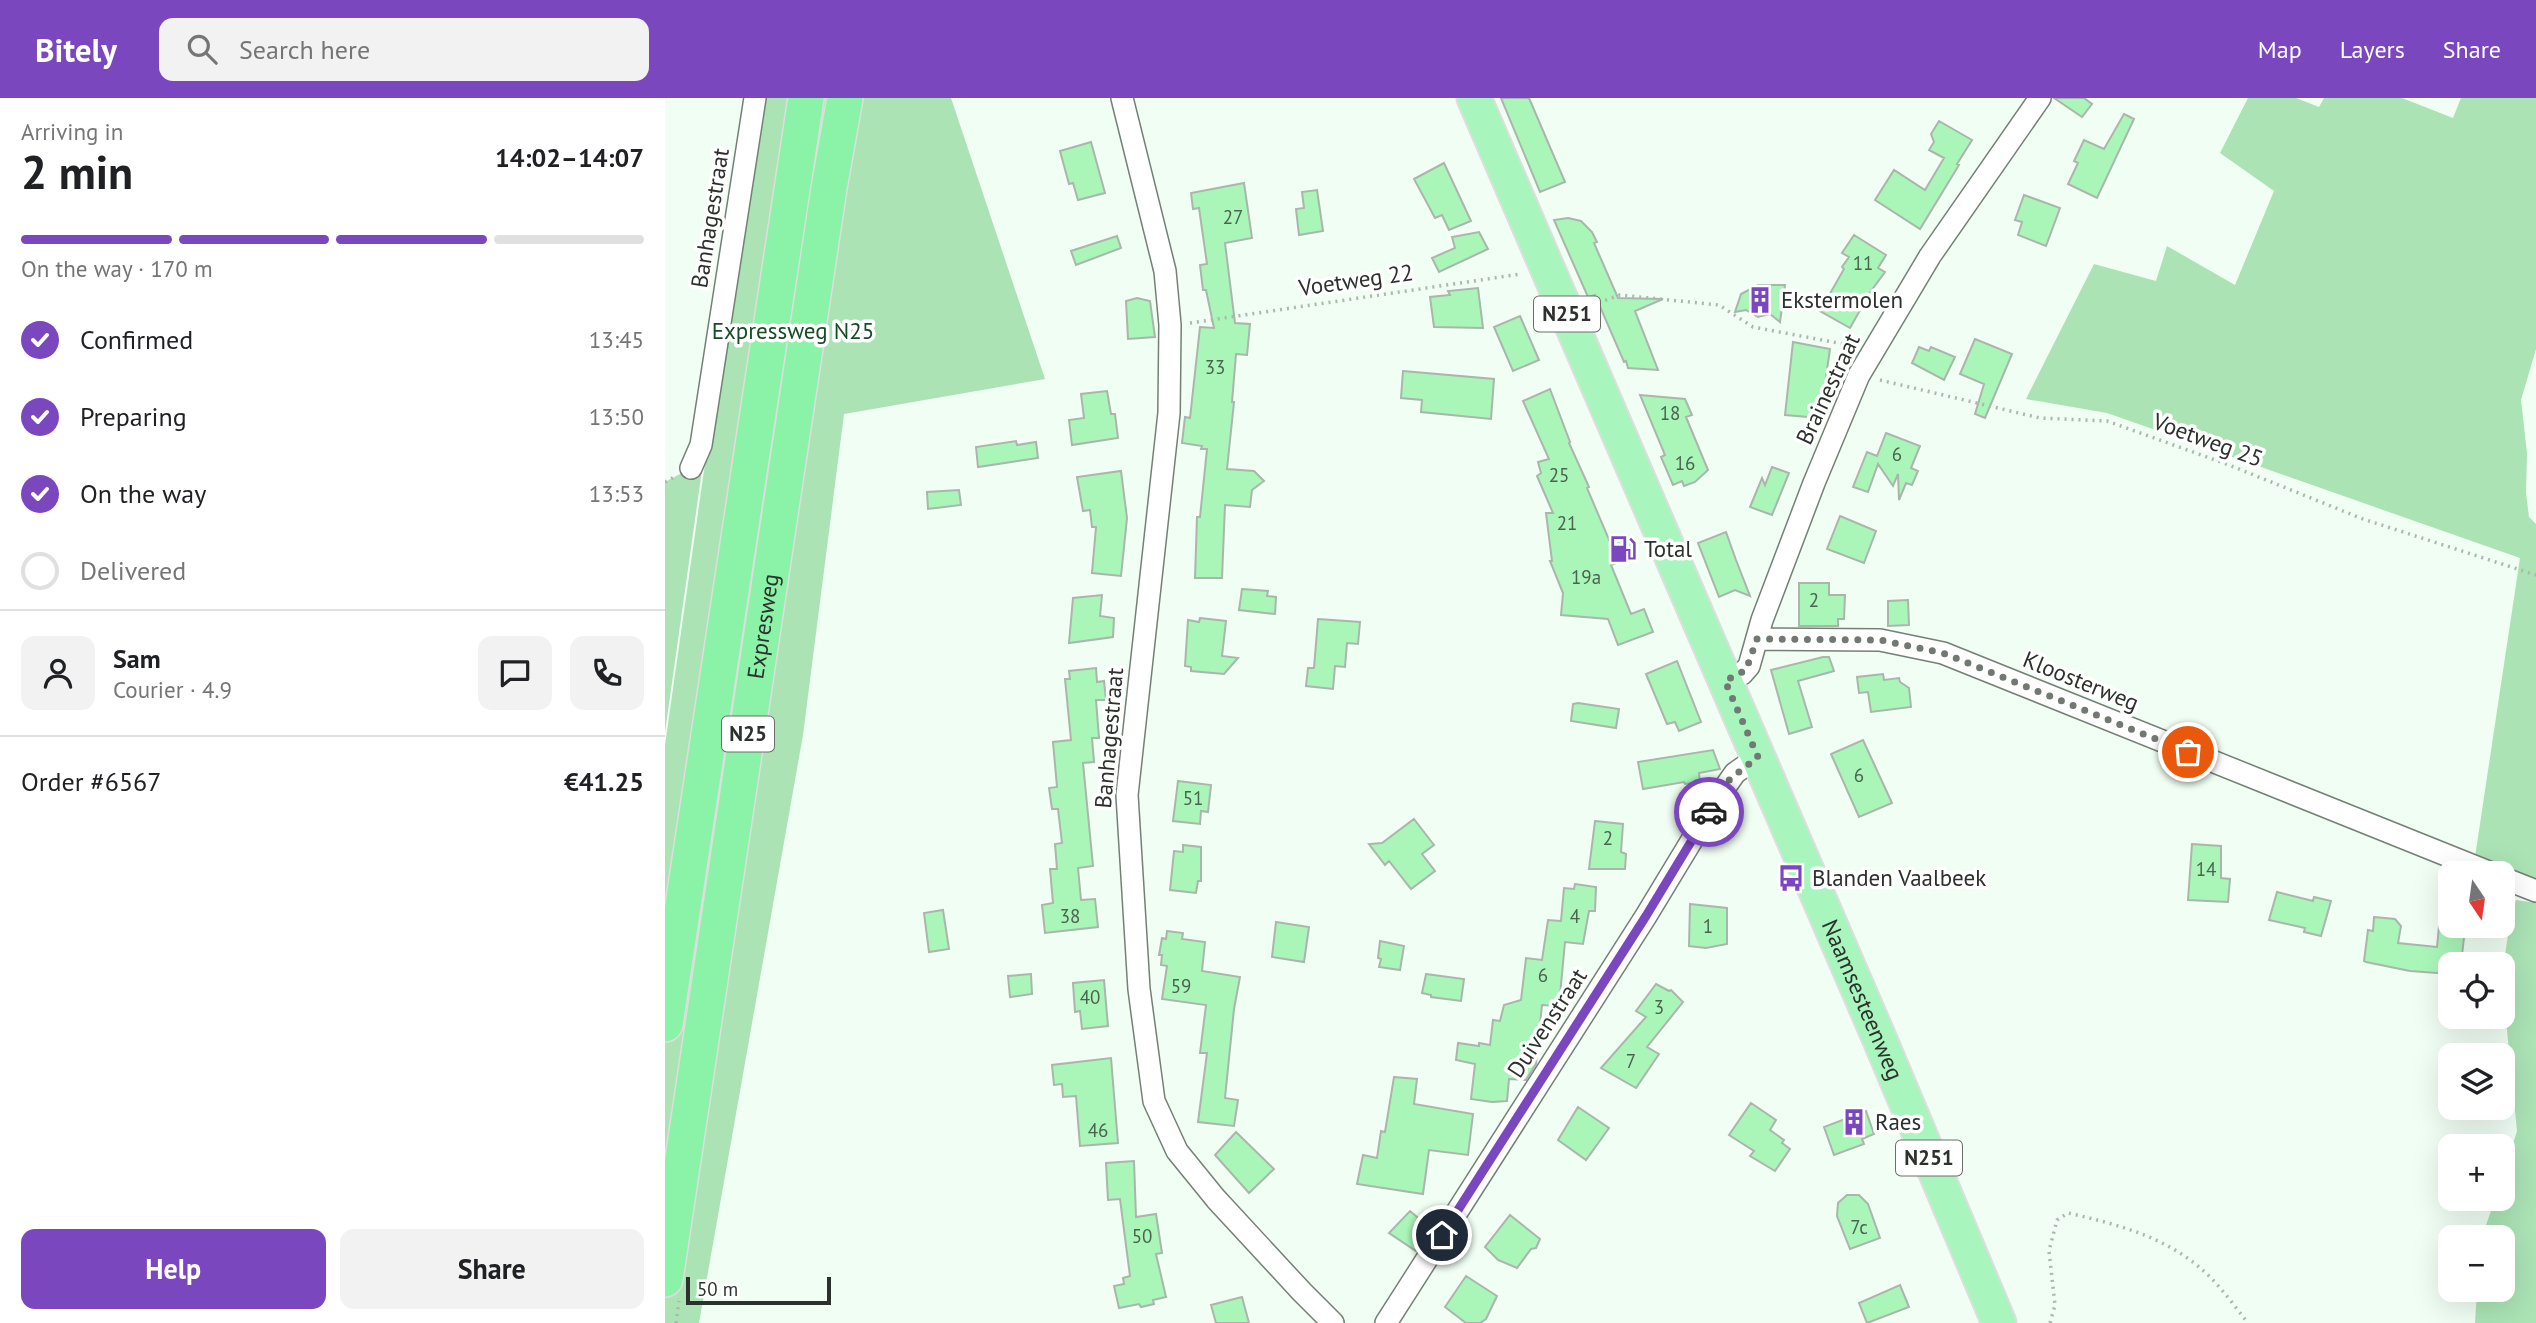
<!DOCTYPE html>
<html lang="en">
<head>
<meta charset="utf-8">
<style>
	:root { --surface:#fff; --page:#f2f2f2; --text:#202124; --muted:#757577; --line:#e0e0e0; --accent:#7b47be }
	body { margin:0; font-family:"PT Sans",sans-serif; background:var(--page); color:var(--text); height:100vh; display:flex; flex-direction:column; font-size:26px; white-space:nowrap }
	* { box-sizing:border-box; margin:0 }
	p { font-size:23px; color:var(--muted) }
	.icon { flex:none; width:38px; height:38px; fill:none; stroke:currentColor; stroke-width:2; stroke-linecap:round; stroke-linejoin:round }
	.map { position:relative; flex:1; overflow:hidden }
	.side { display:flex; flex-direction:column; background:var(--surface); width:665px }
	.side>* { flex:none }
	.needle { width:46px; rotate:167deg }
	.fabs { position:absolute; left:1773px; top:763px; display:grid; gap:14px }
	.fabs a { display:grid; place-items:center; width:77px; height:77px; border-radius:14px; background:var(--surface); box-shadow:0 7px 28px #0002; font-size:35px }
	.scale { position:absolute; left:21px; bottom:18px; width:145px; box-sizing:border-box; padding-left:7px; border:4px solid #2c312d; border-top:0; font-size:19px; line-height:24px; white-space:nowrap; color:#2c312d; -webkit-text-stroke:5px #fff; paint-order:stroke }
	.pin { position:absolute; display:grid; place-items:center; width:60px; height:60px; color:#fff; margin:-30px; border:4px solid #fff; border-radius:50%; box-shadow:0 2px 7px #0007 }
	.courier { position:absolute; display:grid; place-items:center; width:70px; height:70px; margin:-35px; border:5px solid #7b47be; border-radius:50%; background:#fff; color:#222; box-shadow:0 2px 9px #0007 }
	.head em { font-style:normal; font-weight:600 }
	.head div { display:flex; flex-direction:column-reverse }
	.head { display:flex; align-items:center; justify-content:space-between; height:119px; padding:0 21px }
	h1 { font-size:46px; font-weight:600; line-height:52px }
	.bar { display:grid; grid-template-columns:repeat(4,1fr); gap:10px 7px; align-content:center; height:84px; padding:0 21px }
	.bar i { height:9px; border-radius:5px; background:var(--line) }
	.bar .active { background:var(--accent) }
	.bar p { grid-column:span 4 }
	.line { display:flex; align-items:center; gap:18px; padding:0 21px; border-top:2px solid var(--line) }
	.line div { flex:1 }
	.round { display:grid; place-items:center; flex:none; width:74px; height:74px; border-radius:14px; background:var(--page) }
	ol { padding:0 21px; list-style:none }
	li { display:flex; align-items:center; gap:21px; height:77px }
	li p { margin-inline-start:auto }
	li .icon { padding:7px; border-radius:50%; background:var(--accent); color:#fff; stroke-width:4 }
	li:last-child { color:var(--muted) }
	li i { width:38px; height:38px; border:4px solid var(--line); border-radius:50% }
	.primary-button { display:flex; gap:14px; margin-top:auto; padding:14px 21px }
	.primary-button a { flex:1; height:80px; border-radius:14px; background:var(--accent); color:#fff; font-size:28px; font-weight:600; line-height:80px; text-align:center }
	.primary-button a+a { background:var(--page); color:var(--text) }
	header { display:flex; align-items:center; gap:42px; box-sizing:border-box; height:98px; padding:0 35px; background:var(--accent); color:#fff }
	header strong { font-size:33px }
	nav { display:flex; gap:38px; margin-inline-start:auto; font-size:24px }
	.search { width:490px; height:63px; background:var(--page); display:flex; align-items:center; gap:18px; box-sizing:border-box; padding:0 24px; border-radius:14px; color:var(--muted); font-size:26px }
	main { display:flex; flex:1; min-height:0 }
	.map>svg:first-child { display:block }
</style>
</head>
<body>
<header>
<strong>Bitely</strong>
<div class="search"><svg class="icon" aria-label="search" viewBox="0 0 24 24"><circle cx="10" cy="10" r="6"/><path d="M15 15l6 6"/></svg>Search here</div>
<nav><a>Map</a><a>Layers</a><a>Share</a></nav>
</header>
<main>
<section class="side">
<div class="head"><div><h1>2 min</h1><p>Arriving in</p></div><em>14:02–14:07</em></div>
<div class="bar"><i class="active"></i><i class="active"></i><i class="active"></i><i></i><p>On the way · 170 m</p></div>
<ol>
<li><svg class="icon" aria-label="check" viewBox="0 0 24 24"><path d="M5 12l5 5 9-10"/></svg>Confirmed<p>13:45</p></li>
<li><svg class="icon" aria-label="check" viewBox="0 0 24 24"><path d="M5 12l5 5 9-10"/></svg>Preparing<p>13:50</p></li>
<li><svg class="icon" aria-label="check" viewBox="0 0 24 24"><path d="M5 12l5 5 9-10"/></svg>On the way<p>13:53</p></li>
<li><i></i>Delivered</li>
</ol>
<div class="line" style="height:126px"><a class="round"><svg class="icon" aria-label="person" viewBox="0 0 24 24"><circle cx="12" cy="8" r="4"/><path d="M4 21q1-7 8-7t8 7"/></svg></a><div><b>Sam</b><p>Courier · 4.9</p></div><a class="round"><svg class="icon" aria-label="chat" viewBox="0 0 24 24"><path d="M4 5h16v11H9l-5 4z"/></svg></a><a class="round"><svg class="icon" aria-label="phone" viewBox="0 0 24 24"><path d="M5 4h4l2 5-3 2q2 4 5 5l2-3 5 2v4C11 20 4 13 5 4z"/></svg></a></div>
<div class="line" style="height:91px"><div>Order #6567</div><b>€41.25</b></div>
<div class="primary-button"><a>Help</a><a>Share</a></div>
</section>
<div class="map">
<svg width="1871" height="1225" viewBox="0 0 1871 1225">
	<rect width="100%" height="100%" fill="#f1fef3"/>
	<path fill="#abe3b5" d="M92 0H286L380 281 179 316 138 637 34 1225H0V647Z
		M1583 0H1631L1654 9 1659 0H1737L1788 20 1796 0H1871V251L1856 302 1862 355 1861 395 1864 419 1871 426V787L1810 759 1855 460 1442 315 1361 301 1429 166 1491 183 1502 148 1570 187 1609 93 1555 55Z
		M26 370 37 372 0 634V384Z
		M1851 802 1871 805V1225H1810L1812 1192H1838V1139H1817L1830 1101H1838V1077L1852 1033 1838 892C1838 862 1843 831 1851 802Z"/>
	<path fill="#aaf6b9" stroke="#aab6ac" stroke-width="2" d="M836 0H864L900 84 875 94Z
		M1389 0H1419L1427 6 1417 19Z
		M1459 16 1469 21 1432 100 1403 86 1413 65 1409 63 1419 42 1439 51Z
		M1274 23 1307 42 1292 66 1294 67 1255 131 1210 102 1229 72 1260 92 1279 60 1264 52 1269 44 1266 36Z
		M426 44 440 95 413 102 408 85 404 86 395 53Z
		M779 65 806 123 784 132 777 117 770 120 749 81Z
		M579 85 587 140 560 145 570 225 585 226 582 257 571 256 567 304H569L562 371 589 373 599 383 587 392 585 409 560 407 557 480H530L532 419H535L542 351H536L537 348 517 345 520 319 525 320 535 229 549 230 541 192H538L535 167 542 166 534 110 528 111 526 95Z
		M652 92 658 133 634 137 631 111 639 110 637 94Z
		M1359 97 1395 110 1381 148 1353 137 1357 124 1350 122Z
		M903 120 916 123 927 134 932 144 929 145 953 200 998 201 970 213 993 272 963 270 961 263 959 264 930 197 923 199 889 122Z
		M814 134 823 151 774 174 767 160 790 150 787 139Z
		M1189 137 1221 157 1213 170 1220 174 1206 193 1185 230 1155 213 1179 171 1177 169 1184 159 1177 155Z
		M452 138 456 150 411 167 406 153Z
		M1093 187H1120L1115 224 1105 216 1093 219 1081 212 1070 214 1076 196Z
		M813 190 818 230 769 229 765 199 785 197 783 193Z
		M472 200 485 203 490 239 463 241 461 203Z
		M855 218 874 262 848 273 829 229Z
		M1310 241 1347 256 1320 320 1310 316 1319 286 1295 276Z
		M1128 244 1165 251 1155 320 1120 317Z
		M1254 249 1264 253 1266 249 1290 259 1279 282 1247 265Z
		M738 273 829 281 826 321 756 314 757 302 736 300Z
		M885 291 905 344 904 345 924 389 922 390 945 444 963 437 971 457 946 467 966 516 979 511 988 534 953 547 943 521 896 517 898 495 885 463H887L881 415H888L872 378 876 375 873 364 884 361 858 303Z
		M442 293 446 316H450L453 340 407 347 404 322 419 320 416 296Z
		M975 297 1020 301 1027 317 1021 319 1043 372 1030 384 1019 388 1017 383 1008 387 996 359 1000 357Z
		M1221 335 1255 348 1246 370 1253 373 1247 387 1241 385 1234 402 1233 376 1228 388 1213 366 1203 394 1188 389 1202 354 1212 358Z
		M351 343 352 347 371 344 373 360 313 369 311 349Z
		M1107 369 1124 375 1107 417 1085 409 1097 380 1100 387Z
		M456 373 462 420 456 478 427 475 431 429H427L425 412 418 413 412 379Z
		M294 392 296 407 263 411 262 394Z
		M1175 418 1211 433 1199 465 1162 451Z
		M1061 434 1071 462 1085 498 1070 492 1054 499 1033 445Z
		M1134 485H1164V497H1180L1179 521H1173V528H1134Z
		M577 491 603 493 602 498 611 499 610 516 574 512Z
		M437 497 435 518 449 520 448 539 404 545 408 500Z
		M1243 502 1244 527 1223 528V503Z
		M535 520 561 523 557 558 573 560 559 576 526 573V569L520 568 523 522 534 524Z
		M653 521 695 524 693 546 682 545 680 569 670 568 668 591 641 588 643 570H649Z
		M1158 559H1164L1169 573 1133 583 1147 629 1124 636 1106 572Z
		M1012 563 1036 624 1014 633 1010 624 1002 626 981 576Z
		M431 570 432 584 439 583 441 602H431L434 640H427L429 664 418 665 428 768 413 770 416 802 430 801 433 829 380 835 377 807 388 805 385 771H392L390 746 397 745 393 711H387L384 690 392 689 388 644 406 642 400 581H405L404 573Z
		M1218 576 1219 582 1234 580 1235 584 1244 590 1246 609 1206 614 1203 594 1194 595 1192 579Z
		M913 605 954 611 951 630 906 623 908 606Z
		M1198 642 1227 705 1194 719 1166 656Z
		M1048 652 1055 671 1034 675 1035 684 1020 686 1019 684 978 691 973 664Z
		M513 683 546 687 543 714 536 713 535 726 508 723Z
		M749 721 769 747 757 756 770 773 746 791 724 763 720 767 704 746 717 745Z
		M930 723 958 726 956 754 961 756 960 771H924Z
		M1527 746 1556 748V780L1565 781 1563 804 1523 802Z
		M518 747 536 749V783H533L531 795 505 792 509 753 518 754Z
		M910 786 931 789 930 813H924L918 846 900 844 894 908 877 907 871 966 861 982 844 981 842 1003 827 1004 806 1001 810 966 791 962 793 945 814 948V945L825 947 828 922 835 923 839 907 856 902 861 860 877 862 883 822 896 823 899 790 909 791Z
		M1612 794 1648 803 1649 799 1666 803 1656 838 1639 834 1640 830 1604 822Z
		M1025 806 1062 810V846L1041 850 1024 848Z
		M278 812 284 851 264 854 259 815Z
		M1709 819 1730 821 1736 828 1733 845 1772 849 1774 828 1800 831 1796 866H1785V876L1745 873 1701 864 1699 863 1703 832 1708 833Z
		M611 824 644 829 639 864 607 859Z
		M502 833 518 835 517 841 540 844 537 873 575 879 569 911 560 1000 573 1002 569 1028 533 1024 542 955H535L541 907 497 901 502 868 496 867 497 857H494L497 840 501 841Z
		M715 843 739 848 735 872 714 869 716 861 713 860Z
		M366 876 367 896 345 899 343 878Z
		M761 876 799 881 796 903 766 899V897L757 895Z
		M439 882 443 928 417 931 415 913 410 914 408 885Z
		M991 886 1004 893 1006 892 1018 904 982 949 994 956 971 990 936 970 981 919 971 913Z
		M446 960 453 1045 415 1048 411 998 398 999 397 986 389 987 387 967Z
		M729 979 752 981 749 1006 808 1016 803 1057 764 1052 758 1096 692 1086 698 1057 712 1060 716 1033 720 1034Z
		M1086 1005 1111 1022 1105 1032 1119 1042 1117 1045 1125 1051 1110 1073 1085 1058 1089 1053 1064 1037Z
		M913 1009 944 1030 921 1062 893 1042Z
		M1201 1013 1209 1036 1197 1041 1199 1046 1169 1057 1159 1029Z
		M571 1034 609 1071 584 1095 550 1057Z
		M469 1063 471 1119 491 1116 497 1155 491 1156 501 1199 488 1202 489 1206 476 1209 474 1206 454 1210 449 1188 459 1186 458 1180 465 1178 455 1101 443 1102 441 1065Z
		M1182 1097H1194L1203 1106 1215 1140 1185 1151 1172 1118 1173 1105Z
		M745 1113 765 1130 751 1153 724 1135Z
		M845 1117 875 1141 871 1150 866 1151 852 1170 833 1162 820 1149Z
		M801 1178 832 1198 821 1221 815 1225H801L780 1209Z
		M1235 1187 1244 1209 1202 1225 1194 1205Z
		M577 1199 584 1225H551L546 1207Z"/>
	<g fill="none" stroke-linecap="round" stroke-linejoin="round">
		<defs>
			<path id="minor" d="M457 0 500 173 505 227 504 315 462 697 474 891 489 1003 512 1053 551 1101 637 1194 668 1225
				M26 370 36 347 90 0
				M1092 541 1215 542 1278 555 1826 775
				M1060 583 1077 576 1084 568 1097 522 1149 385 1194 277 1265 158 1375 0
				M1838 780 1871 793
				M721 1225 981 818 1053 699 1070 675 1093 659"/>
			<g id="primary">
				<path id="s1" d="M809 0 1215 942 1334 1225"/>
			</g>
			<g id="trunk">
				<path d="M0 926 141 0"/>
				<path id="s2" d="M0 1181 164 90 180 0"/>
			</g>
		</defs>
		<use href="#minor" stroke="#748076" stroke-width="24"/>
		<use href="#primary" stroke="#dddedd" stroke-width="37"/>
		<use href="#trunk" stroke="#dddedd" stroke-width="38"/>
		<path stroke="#adb7ae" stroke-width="3.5" stroke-dasharray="2 5" stroke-linecap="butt" d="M927 207 955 197 1054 207 1088 229 1189 248
			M525 225 856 176
			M1215 282 1375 320 1442 323 1564 367 1698 421 1871 477
			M0 384 11 378
			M11 1225 14 1203
			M1385 1225 1390 1207 1384 1153 1392 1122 1403 1115C1455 1127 1506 1140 1545 1179 1559 1193 1571 1210 1583 1225"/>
		<use href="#minor" stroke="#fff" stroke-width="21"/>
		<use href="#primary" stroke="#a8f6bd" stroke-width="33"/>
		<use href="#trunk" stroke="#8bf3a7" stroke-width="35"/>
	</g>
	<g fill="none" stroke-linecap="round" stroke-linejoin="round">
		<path stroke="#717972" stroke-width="7" stroke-dasharray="0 12.6" d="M1044 714 1065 681 1093 659 1060 583 1081 572 1092 541 1215 542 1278 555 1523 654"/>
		<path stroke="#7b47be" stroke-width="9" d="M777 1137 981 818 1044 714"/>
	</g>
	<defs>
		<symbol id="building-bare" viewBox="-9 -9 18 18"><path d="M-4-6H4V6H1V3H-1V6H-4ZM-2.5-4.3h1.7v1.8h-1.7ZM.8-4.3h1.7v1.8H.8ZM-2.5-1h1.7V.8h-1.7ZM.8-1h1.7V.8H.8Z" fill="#7b47be" stroke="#fff" stroke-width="2.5" paint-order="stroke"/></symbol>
		<symbol id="fuel-bare" viewBox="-9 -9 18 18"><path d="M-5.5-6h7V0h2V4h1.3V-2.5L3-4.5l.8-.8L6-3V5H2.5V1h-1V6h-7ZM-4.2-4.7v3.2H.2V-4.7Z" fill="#7b47be" stroke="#fff" stroke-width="2.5" paint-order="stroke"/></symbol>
		<symbol id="bus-bare" viewBox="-9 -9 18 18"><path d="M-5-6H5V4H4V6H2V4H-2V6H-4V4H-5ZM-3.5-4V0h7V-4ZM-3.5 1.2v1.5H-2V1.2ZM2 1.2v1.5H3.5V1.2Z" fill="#7b47be" stroke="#fff" stroke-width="2.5" paint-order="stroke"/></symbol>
	</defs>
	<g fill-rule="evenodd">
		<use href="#building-bare" x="1076" y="183" width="38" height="38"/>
		<use href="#fuel-bare" x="939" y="432" width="38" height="38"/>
		<use href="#bus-bare" x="1107" y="761" width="38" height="38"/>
		<use href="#building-bare" x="1170" y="1005" width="38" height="38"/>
	</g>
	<g text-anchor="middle" stroke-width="7" stroke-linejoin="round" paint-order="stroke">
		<g font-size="19" fill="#4c6250">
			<text x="568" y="126">27</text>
			<text x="1198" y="172">11</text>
			<text x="550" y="276">33</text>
			<text x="1005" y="322">18</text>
			<text x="1232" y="363">6</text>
			<text x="1020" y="372">16</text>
			<text x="894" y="384">25</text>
			<text x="902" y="432">21</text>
			<text x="921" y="486">19a</text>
			<text x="1149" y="509">2</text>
			<text x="1194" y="684">6</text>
			<text x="528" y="707">51</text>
			<text x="943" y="747">2</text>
			<text x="1541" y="778">14</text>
			<text x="405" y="825">38</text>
			<text x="910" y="825">4</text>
			<text x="1043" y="835">1</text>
			<text x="878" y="884">6</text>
			<text x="516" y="895">59</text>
			<text x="425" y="906">40</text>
			<text x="994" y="916">3</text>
			<text x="966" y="970">7</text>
			<text x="433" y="1039">46</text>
			<text x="1194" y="1136">7c</text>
			<text x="477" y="1145">50</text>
		</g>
		<g fill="#fff" stroke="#6b6f6c" stroke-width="2">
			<rect x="869" y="198.5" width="66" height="35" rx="5"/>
			<rect x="57" y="618.5" width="52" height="35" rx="5"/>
			<rect x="1231" y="1042.5" width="66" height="35" rx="5"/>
		</g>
		<g font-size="21" font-weight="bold" fill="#2c312d">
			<text x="902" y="223">N251</text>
			<text x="83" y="643">N25</text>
			<text x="1264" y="1067">N251</text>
		</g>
		<g font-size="23" fill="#2c312d" stroke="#fff">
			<text transform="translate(45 120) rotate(-81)" y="8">Banhagestraat</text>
			<text transform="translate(691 182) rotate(-8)" y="8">Voetweg 22</text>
			<text transform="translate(1163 291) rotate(-65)" y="8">Brainestraat</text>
			<text transform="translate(1543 342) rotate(20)" y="8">Voetweg 25</text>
			<text dy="8" stroke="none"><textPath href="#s2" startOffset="660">Expresweg</textPath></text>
			<text transform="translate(1416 583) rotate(22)" y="8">Kloosterweg</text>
			<text transform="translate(444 640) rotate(-85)" y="8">Banhagestraat</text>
			<text dy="8" stroke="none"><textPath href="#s1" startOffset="982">Naamsesteenweg</textPath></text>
			<text transform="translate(882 925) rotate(-57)" y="8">Duivenstraat</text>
		</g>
		<g font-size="23" fill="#2c312d" stroke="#fff" text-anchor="start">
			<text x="1116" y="210">Ekstermolen</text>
			<text x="979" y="459">Total</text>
			<text x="1147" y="788">Blanden Vaalbeek</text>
			<text x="1210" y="1032">Raes</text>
		</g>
		<g font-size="23" fill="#154b25" stroke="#fff">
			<text x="128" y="241">Expressweg N25</text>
		</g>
	</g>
</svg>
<div class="fabs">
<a><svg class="needle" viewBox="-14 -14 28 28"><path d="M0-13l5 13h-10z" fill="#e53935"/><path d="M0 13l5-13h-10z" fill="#757577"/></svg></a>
<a><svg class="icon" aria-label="locate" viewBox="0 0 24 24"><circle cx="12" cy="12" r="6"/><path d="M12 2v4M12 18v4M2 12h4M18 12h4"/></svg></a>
<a><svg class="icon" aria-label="layers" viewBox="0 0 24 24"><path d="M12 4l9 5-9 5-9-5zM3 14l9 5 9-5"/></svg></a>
<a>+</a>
<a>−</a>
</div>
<div class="scale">50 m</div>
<div class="pin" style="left:1523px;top:654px;background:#ea580c"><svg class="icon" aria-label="bag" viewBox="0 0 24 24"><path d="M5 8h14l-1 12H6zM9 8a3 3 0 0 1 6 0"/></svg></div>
<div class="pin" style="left:777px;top:1137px;background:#1f2937"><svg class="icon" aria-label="home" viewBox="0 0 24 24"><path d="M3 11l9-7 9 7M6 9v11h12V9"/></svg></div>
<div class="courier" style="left:1044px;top:714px"><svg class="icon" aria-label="car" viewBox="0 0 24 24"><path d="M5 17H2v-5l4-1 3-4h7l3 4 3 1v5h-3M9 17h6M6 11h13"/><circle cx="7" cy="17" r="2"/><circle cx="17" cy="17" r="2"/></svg></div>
</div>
</main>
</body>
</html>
